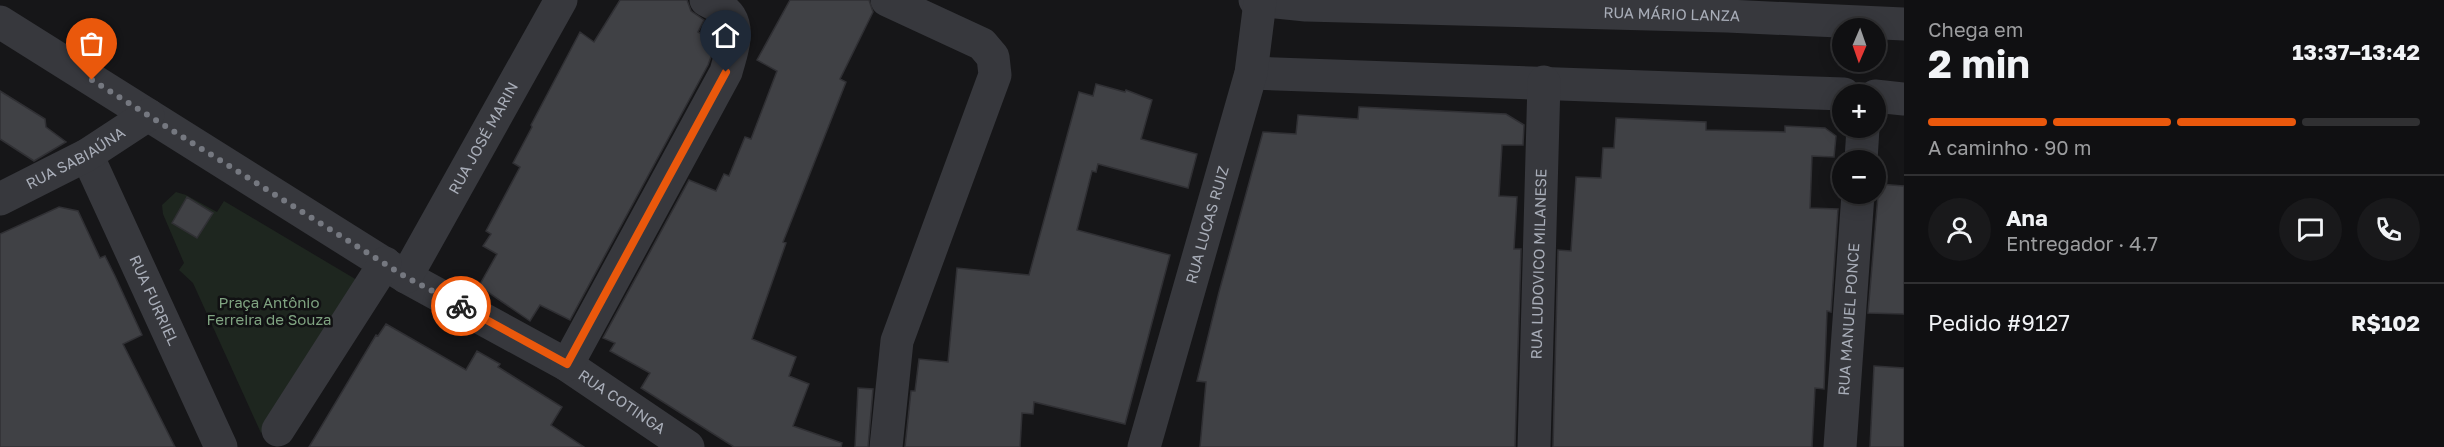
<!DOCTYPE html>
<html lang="pt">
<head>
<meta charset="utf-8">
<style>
	:root { --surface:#101012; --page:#19191b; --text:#f1f3f6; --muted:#9c9d9f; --line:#303032; --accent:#ea580c }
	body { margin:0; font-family:"Golos Text",sans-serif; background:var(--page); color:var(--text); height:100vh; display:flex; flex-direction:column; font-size:22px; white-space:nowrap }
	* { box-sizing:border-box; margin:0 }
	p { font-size:20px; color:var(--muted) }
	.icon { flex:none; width:33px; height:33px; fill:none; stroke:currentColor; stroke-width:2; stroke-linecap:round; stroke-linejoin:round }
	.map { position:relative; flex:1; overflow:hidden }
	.sheet { display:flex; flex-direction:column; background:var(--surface); width:540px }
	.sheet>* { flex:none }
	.needle { width:39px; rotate:182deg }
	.tools { position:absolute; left:1832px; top:18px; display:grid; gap:12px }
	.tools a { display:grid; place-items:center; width:54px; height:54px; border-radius:50%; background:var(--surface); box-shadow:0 3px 15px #0003,0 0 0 2px var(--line); font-size:30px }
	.pin { position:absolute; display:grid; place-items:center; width:51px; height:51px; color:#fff; margin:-62px -26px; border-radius:50% 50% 50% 0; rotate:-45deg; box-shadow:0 0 6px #0007 }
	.pin .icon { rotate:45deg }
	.courier { position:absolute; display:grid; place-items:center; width:60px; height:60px; margin:-30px; border:4px solid #ea580c; border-radius:50%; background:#fff; color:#222; box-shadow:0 2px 8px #0007 }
	.summary em { font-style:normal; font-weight:700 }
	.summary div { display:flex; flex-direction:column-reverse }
	.summary { display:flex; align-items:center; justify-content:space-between; height:102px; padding:0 24px }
	h1 { font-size:39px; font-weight:700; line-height:45px }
	.bar { display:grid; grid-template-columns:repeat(4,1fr); gap:9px 6px; align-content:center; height:72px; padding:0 24px }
	.bar i { height:8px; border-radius:4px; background:var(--line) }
	.bar .active { background:var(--accent) }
	.bar p { grid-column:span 4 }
	.line { display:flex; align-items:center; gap:15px; padding:0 24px; border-top:2px solid var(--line) }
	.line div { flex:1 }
	.round { display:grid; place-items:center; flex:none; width:63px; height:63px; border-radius:32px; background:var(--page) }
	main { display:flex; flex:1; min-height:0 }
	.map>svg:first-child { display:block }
</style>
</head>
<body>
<main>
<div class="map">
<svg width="1904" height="447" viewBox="0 0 1904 447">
	<rect width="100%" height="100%" fill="#161618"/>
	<path fill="#1e261f" d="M176 192 186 195 217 212 224 201 367 286 297 377 261 433 193 283 179 270 184 263 163 214 162 205Z"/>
	<path fill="#404145" stroke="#303034" stroke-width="1.5" d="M620 0H687L691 11 704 20 698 32 715 42 712 54 708 65 570 320 540 305 530 321 479 286 497 254 483 246 491 234 486 231 520 167 513 163 532 127 531 125 580 32 594 42Z
		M790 0H869L873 12 840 79 846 82 783 242 786 243 752 339 796 357 789 376 809 384 793 426 842 443 841 447H734L641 388 650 373 610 351 615 343 603 338 689 180 716 191 724 174 729 176 745 137 751 139 777 71 757 60Z
		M1096 84 1125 92 1126 90 1152 100 1141 139 1197 154 1188 188 1098 164 1096 172 1092 171 1077 230 1170 255 1125 424 1034 402 1033 414 1022 413 1020 447H905L911 391H915L919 359 948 362 957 268 1029 275 1079 92 1093 96Z
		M0 91 45 119 46 127 66 142 34 161 0 139Z
		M1359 107 1506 114 1524 125 1523 145H1502L1499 196 1517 197 1514 249H1521L1515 447H1200L1206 382 1197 381 1219 292 1263 132 1296 134 1298 115 1358 119Z
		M1616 118 1706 122V130L1785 132V126L1825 128 1836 136 1834 157 1812 156 1810 208 1838 209 1831 312 1827 311 1824 389 1815 388 1812 447H1553L1558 250 1571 251 1576 177 1601 178 1603 148H1614Z
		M1879 184 1904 186V314L1868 313Z
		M187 197 213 213 197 238 172 223Z
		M59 207 78 211 100 258 105 256 115 276 142 335 123 344 175 447H0V234Z
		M386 324 466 370 477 351 500 364 498 367 562 407 551 425 584 447H309L376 335 378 336Z
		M1874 366 1904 368V447H1870Z
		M858 388 873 389 868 447H855Z"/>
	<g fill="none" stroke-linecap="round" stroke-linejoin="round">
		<g stroke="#37383d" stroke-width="33">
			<path id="s1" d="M1255 0 1306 5 1727 16 1904 24"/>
			<path id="s2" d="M0 22 406 277 567 365 688 447"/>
			<path d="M1251 73 1844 94"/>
			<path d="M1875 96 1904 99"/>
			<path id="s3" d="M87 155 221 447"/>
			<path d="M1861 160 1863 128"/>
			<path id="s4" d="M0 199 87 155 148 115"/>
			<path id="s5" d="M406 277 561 0"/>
			<path d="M567 365 726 72C730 56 740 33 730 17 725 9 714 4 706 0"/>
			<path d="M278 430 385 263"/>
			<path d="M886 447 897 341 995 75 993 57 982 44 887 0"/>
			<path id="s6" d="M1144 447 1251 73 1260 2"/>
			<path id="s7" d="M1534 447 1544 82"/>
			<path id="s8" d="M1840 447 1858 194"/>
		</g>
	</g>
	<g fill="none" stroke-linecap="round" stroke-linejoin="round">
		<path stroke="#757880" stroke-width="6" stroke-dasharray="0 10.8" d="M92 80 406 277 461 306"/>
		<path stroke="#ea580c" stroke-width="8" d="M461 306 567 364 726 72"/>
	</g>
	<g text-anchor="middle" stroke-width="5" stroke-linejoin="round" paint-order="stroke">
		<g font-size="15" fill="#a8adb8" stroke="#111113">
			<text dy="5" stroke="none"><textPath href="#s1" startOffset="417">RUA MÁRIO LANZA</textPath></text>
			<text dy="5" stroke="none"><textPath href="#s5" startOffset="159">RUA JOSÉ MARIN</textPath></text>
			<text dy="5" stroke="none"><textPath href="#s4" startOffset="86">RUA SABIAÚNA</textPath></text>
			<text dy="5" stroke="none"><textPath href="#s6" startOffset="231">RUA LUCAS RUIZ</textPath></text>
			<text dy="5" stroke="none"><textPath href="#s7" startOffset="183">RUA LUDOVICO MILANESE</textPath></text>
			<text dy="5" stroke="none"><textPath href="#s3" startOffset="160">RUA FURRIEL</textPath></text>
			<text dy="5" stroke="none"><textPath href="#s8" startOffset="128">RUA MANUEL PONCE</textPath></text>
			<text dy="5" stroke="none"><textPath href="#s2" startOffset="729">RUA COTINGA</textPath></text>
		</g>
		<g font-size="15" fill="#7fa381" stroke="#111113">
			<text x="269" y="308">Praça Antônio<tspan x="269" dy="17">Ferreira de Souza</tspan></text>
		</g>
	</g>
</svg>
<div class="tools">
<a><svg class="needle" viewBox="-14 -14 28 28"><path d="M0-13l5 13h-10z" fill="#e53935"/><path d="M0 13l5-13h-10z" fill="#9c9d9f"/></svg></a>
<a>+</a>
<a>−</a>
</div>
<div class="pin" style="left:92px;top:80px;background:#ea580c"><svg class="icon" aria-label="bag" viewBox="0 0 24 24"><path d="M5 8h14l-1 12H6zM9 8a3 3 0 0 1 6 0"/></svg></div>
<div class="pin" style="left:726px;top:72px;background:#1f2937"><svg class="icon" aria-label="home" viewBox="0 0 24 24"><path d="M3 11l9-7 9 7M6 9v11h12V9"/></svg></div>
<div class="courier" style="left:461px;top:306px"><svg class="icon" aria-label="bike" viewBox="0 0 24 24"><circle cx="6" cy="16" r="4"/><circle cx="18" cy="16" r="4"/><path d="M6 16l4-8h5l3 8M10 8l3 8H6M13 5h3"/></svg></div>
</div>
<section class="sheet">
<div class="summary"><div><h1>2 min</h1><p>Chega em</p></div><em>13:37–13:42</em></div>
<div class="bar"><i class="active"></i><i class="active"></i><i class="active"></i><i></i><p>A caminho · 90 m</p></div>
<div class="line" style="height:108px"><a class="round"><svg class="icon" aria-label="person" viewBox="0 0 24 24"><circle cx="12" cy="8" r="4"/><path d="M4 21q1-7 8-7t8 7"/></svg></a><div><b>Ana</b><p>Entregador · 4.7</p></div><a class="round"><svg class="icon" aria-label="chat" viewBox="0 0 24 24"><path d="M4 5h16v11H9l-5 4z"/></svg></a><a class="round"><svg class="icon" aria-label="phone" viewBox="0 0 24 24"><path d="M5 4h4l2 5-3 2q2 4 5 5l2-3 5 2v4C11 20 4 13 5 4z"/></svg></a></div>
<div class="line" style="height:78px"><div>Pedido #9127</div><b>R$102</b></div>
</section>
</main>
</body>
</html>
